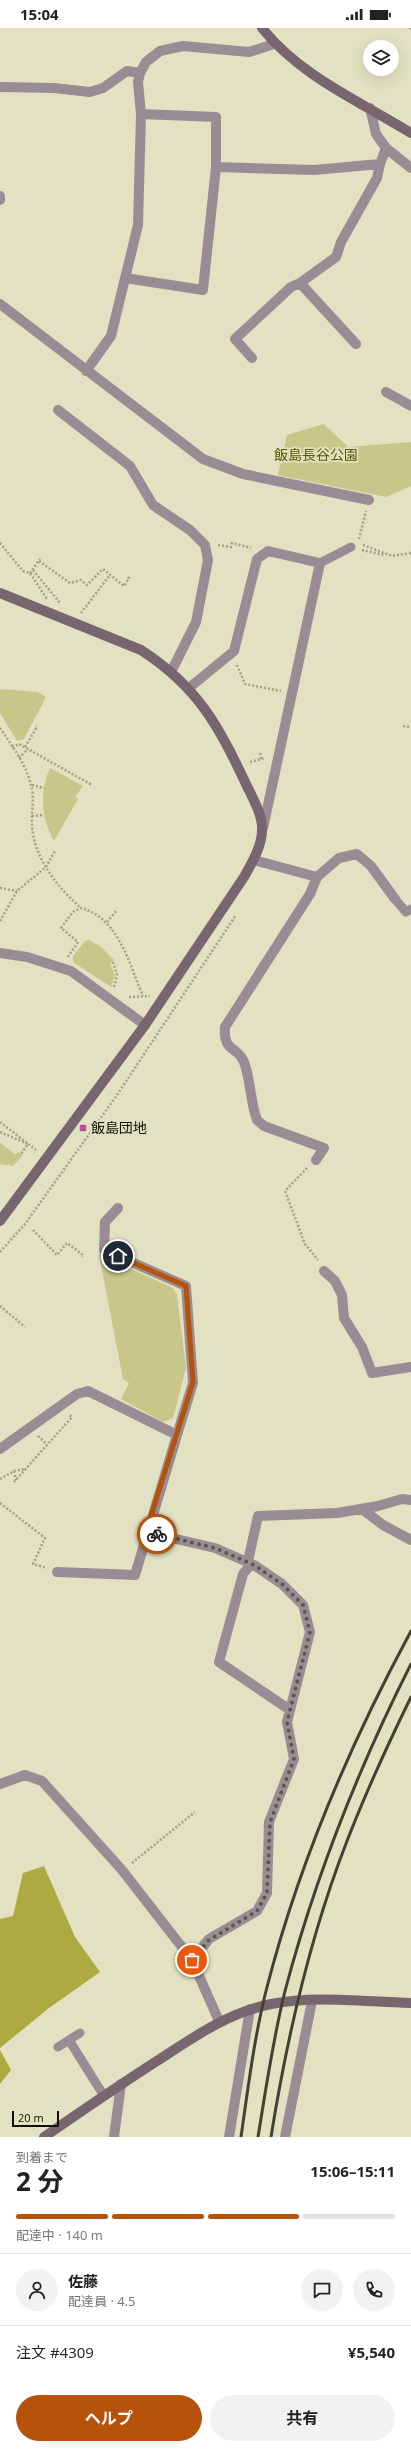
<!DOCTYPE html>
<html lang="ja">
<head>
<meta charset="utf-8">
<style>
	:root { --surface:#fff; --page:#f2f2f2; --text:#222; --muted:#767676; --line:#e0e0e0; --accent:#b45309 }
	body { margin:0; font-family:"Open Sans","Noto Sans JP",sans-serif; background:var(--page); color:var(--text); height:100vh; display:flex; flex-direction:column; font-size:15px; white-space:nowrap }
	* { box-sizing:border-box; margin:0 }
	p { font-size:13px; color:var(--muted) }
	.icon { flex:none; width:22px; height:22px; fill:none; stroke:currentColor; stroke-width:2; stroke-linecap:round; stroke-linejoin:round }
	.map { position:relative; height:2109px; overflow:hidden }
	.sheet { display:flex; flex-direction:column; background:var(--surface); flex:1 }
	.sheet>* { flex:none }
	.tools { position:absolute; left:363px; top:12px; display:grid; gap:8px }
	.tools a { display:grid; place-items:center; width:36px; height:36px; border-radius:50%; background:var(--surface); box-shadow:0 4px 16px #0002; font-size:20px }
	.scale { position:absolute; left:12px; bottom:10px; width:47px; box-sizing:border-box; padding-left:4px; border:2px solid #111106; border-top:0; font-size:11px; line-height:14px; white-space:nowrap; color:#111106; -webkit-text-stroke:3px #e2e1c1; paint-order:stroke }
	.pin { position:absolute; display:grid; place-items:center; width:34px; height:34px; color:#fff; margin:-17px; border:2px solid #fff; border-radius:50%; box-shadow:0 1px 4px #0007 }
	.courier { position:absolute; display:grid; place-items:center; width:40px; height:40px; margin:-20px; border:3px solid #b45309; border-radius:50%; background:#fff; color:#222; box-shadow:0 1px 5px #0007 }
	.headline em { font-style:normal; font-weight:700 }
	.headline div { display:flex; flex-direction:column-reverse }
	.headline { display:flex; align-items:center; justify-content:space-between; height:68px; padding:0 16px }
	h1 { font-size:26px; font-weight:700; line-height:30px }
	.bar { display:grid; grid-template-columns:repeat(4,1fr); gap:6px 4px; align-content:center; height:48px; padding:0 16px }
	.bar i { height:5px; border-radius:3px; background:var(--line) }
	.bar .on { background:var(--accent) }
	.bar p { grid-column:span 4 }
	.line { display:flex; align-items:center; gap:10px; padding:0 16px; border-top:1px solid var(--line) }
	.line div { flex:1 }
	.round { display:grid; place-items:center; flex:none; width:42px; height:42px; border-radius:21px; background:var(--page) }
	.action { display:flex; gap:8px; margin-top:auto; padding:8px 16px }
	.action a { flex:1; height:46px; border-radius:24px; background:var(--accent); color:#fff; font-size:16px; font-weight:700; line-height:46px; text-align:center }
	.action a+a { background:var(--page); color:var(--text) }
	.status { display:flex; justify-content:space-between; align-items:center; height:28px; padding:0 20px; background:var(--surface); direction:ltr }
	.status svg { height:11px; fill:currentColor }
	.map>svg:first-child { display:block }
</style>
</head>
<body>
<div class="status"><b>15:04</b><svg viewBox="0 0 49 12"><path d="M0 12V9h3v3zM5 12V6h3v6zM10 12V3h3v9zM15 12V0h3v12zM26 1h20v11H26zM47 4h2v5h-2z"/></svg></div>
<div class="map">
<svg width="411" height="2109" viewBox="0 0 411 2109">
	<rect width="100%" height="100%" fill="#e2e1c1"/>
	<path fill="#c8c688" d="M324 396 348 419 411 414V458L386 469 278 447 287 407Z
		M0 661 37 664 46 669 24 711 17 713 0 685Z
		M50 740 83 758 75 769 78 771 54 813C41 790 39 764 50 740Z
		M89 912 100 918 114 932 110 936 115 947 111 959 73 934V928L85 913Z
		M0 1115 15 1126 19 1124 23 1127 13 1138 0 1136Z
		M99 1226 173 1260 177 1267 186 1340 173 1390 163 1394 121 1371 129 1355 123 1351Z"/>
	<path fill="#afa942" d="M44 1838 75 1909 100 1944 49 1980 0 2020V1891L13 1888 23 1845Z
		M0 2022 11 2042 0 2056Z"/>
	<g fill="none" stroke-linecap="round" stroke-linejoin="round">
		<path stroke="#a2a288" stroke-width="2.5" stroke-dasharray="2 2" stroke-linecap="butt" d="M410 0 411 1
			M359 511 366 483
			M0 515 23 543 30 545 47 571
			M218 517 231 519 232 515 251 520
			M363 517 392 528 411 525
			M362 522 384 527
			M39 533 70 555 81 552 87 557 103 541 124 558 129 550 127 549
			M33 542 60 575
			M30 545 40 531
			M81 585 110 547
			M237 637 245 656 281 663
			M403 698 411 699
			M0 700C12 718 26 736 31 757 35 769 31 784 32 797 34 830 57 859 81 880
			M12 719 19 716 92 757
			M25 719 37 699 36 698
			M260 725 261 731
			M19 730 28 721
			M250 734 265 730
			M32 757 44 760
			M32 788 44 787
			M0 860 17 863
			M0 893 17 863 46 839 55 823
			M107 894 117 882
			M68 929 78 914 61 900 73 884 81 880C119 890 129 936 143 968
			M113 934 117 947 114 959
			M129 969 150 968
			M0 1094 36 1122
			M0 1104 28 1116 21 1126
			M307 1140 285 1163 305 1216 318 1232
			M33 1202 57 1227 67 1215 83 1227 82 1229
			M0 1224 25 1196 115 1070 236 887
			M0 1278 25 1299
			M38 1408 47 1416
			M14 1443 16 1452
			M0 1451 14 1443 25 1441
			M14 1454 72 1389 68 1386
			M0 1475 45 1510 33 1536 47 1540
			M132 1835 195 1784"/>
		<path stroke="#998c94" stroke-width="9" d="M320 535 351 519
			M395 871 406 884 411 881
			M69 2012 80 2005
			M58 2019 69 2012 104 2068"/>
		<path stroke="#998c94" stroke-width="10" d="M0 59 54 60 90 64 103 60 127 43 140 45
			M386 120 411 140
			M216 139 314 142 380 136
			M0 168V172
			M125 250 203 262 216 139V89L141 86
			M300 255 356 316
			M0 276 203 431 243 446 369 472
			M252 330 235 311 291 259 300 255 336 229 341 214 377 150 380 136 386 120 376 106 370 80
			M86 343 111 308 138 197 141 86 138 54 140 45 146 34 160 23 183 18 249 24 274 16
			M386 364 411 378
			M58 382 130 438 153 477 190 502 205 517 208 532 196 594 171 644
			M189 660 234 623 257 531 268 523 320 535 263 800
			M254 832 317 849 339 830 357 826 371 838 395 871
			M0 925 27 929 71 943 145 997
			M316 1132 324 1120 264 1098 257 1092C250 1073 251 1053 244 1034 238 1018 223 1025 225 999L310 866 317 849
			M118 1180 105 1194 104 1222 186 1258 193 1355 177 1407
			M324 1243 335 1253 342 1267 344 1290 362 1319 372 1345 411 1339
			M0 1421 77 1366 88 1363 177 1407 135 1547 57 1544
			M362 1481 383 1497 411 1512
			M146 1504 215 1520 254 1537 282 1556 303 1577 310 1604 287 1694 294 1731 269 1794 267 1865 257 1883 209 1911 192 1932 219 1993
			M248 1533 258 1488 337 1485 378 1478 402 1471 411 1472
			M251 1536 243 1546 219 1634 290 1682
			M0 1756 25 1747 42 1753 122 1842 192 1932
			M114 2109 121 2056
			M229 2109 250 1981
			M285 2109 312 1973"/>
		<path stroke="#776570" stroke-width="10" d="M262 0C300 48 359 73 411 105
			M0 565 141 622C198 659 218 697 246 756 252 769 263 787 262 802 262 818 252 835 244 849L145 997 0 1193
			M44 2109C83 2082 121 2056 160 2031 197 2007 228 1985 271 1976 316 1967 366 1974 411 1975"/>
		<path stroke="#424132" stroke-width="3" d="M241 2109C248 2060 254 2011 266 1963 298 1837 349 1718 411 1603
			M258 2109C266 2060 273 2011 285 1963 315 1850 358 1741 411 1636
			M271 2109C287 2009 310 1908 347 1813 366 1764 388 1716 411 1669"/>
	</g>
	<g fill="none" stroke-linecap="round" stroke-linejoin="round">
		<path stroke="#5a5a47" stroke-width="4" stroke-dasharray="0 7.2" d="M157 1506 215 1520 254 1537 282 1556 303 1577 310 1604 287 1694 294 1731 270 1794 267 1865 257 1883 209 1912 192 1932"/>
		<path stroke="#b45309" stroke-width="5" d="M118 1228 186 1258 193 1354 146 1504 157 1506"/>
	</g>
	<rect fill="#c0489c" stroke="#e2e1c1" stroke-width="1.5" x="79" y="1096" width="8" height="8" rx="2"/>
	<g text-anchor="middle" stroke-width="3.5" stroke-linejoin="round" paint-order="stroke">
		<g font-size="14" fill="#5c5706" stroke="#e2e1c1">
			<text x="316" y="432">飯島長谷公園</text>
		</g>
		<g font-size="14" fill="#111106" stroke="#e2e1c1" text-anchor="start">
			<text x="91" y="1105">飯島団地</text>
		</g>
	</g>
</svg>
<div class="tools">
<a><svg class="icon" aria-label="layers" viewBox="0 0 24 24"><path d="M12 4l9 5-9 5-9-5zM3 14l9 5 9-5"/></svg></a>
</div>
<div class="scale">20 m</div>
<div class="pin" style="left:192px;top:1932px;background:#ea580c"><svg class="icon" aria-label="bag" viewBox="0 0 24 24"><path d="M5 8h14l-1 12H6zM9 8a3 3 0 0 1 6 0"/></svg></div>
<div class="pin" style="left:118px;top:1228px;background:#1f2937"><svg class="icon" aria-label="home" viewBox="0 0 24 24"><path d="M3 11l9-7 9 7M6 9v11h12V9"/></svg></div>
<div class="courier" style="left:157px;top:1506px"><svg class="icon" aria-label="bike" viewBox="0 0 24 24"><circle cx="6" cy="16" r="4"/><circle cx="18" cy="16" r="4"/><path d="M6 16l4-8h5l3 8M10 8l3 8H6M13 5h3"/></svg></div>
</div>
<section class="sheet">
<div class="headline"><div><h1>2 分</h1><p>到着まで</p></div><em>15:06–15:11</em></div>
<div class="bar"><i class="on"></i><i class="on"></i><i class="on"></i><i></i><p>配達中 · 140 m</p></div>
<div class="line" style="height:72px"><a class="round"><svg class="icon" aria-label="person" viewBox="0 0 24 24"><circle cx="12" cy="8" r="4"/><path d="M4 21q1-7 8-7t8 7"/></svg></a><div><b>佐藤</b><p>配達員 · 4.5</p></div><a class="round"><svg class="icon" aria-label="chat" viewBox="0 0 24 24"><path d="M4 5h16v11H9l-5 4z"/></svg></a><a class="round"><svg class="icon" aria-label="phone" viewBox="0 0 24 24"><path d="M5 4h4l2 5-3 2q2 4 5 5l2-3 5 2v4C11 20 4 13 5 4z"/></svg></a></div>
<div class="line" style="height:52px"><div>注文 #4309</div><b>¥5,540</b></div>
<div class="action"><a>ヘルプ</a><a>共有</a></div>
</section>
</body>
</html>
